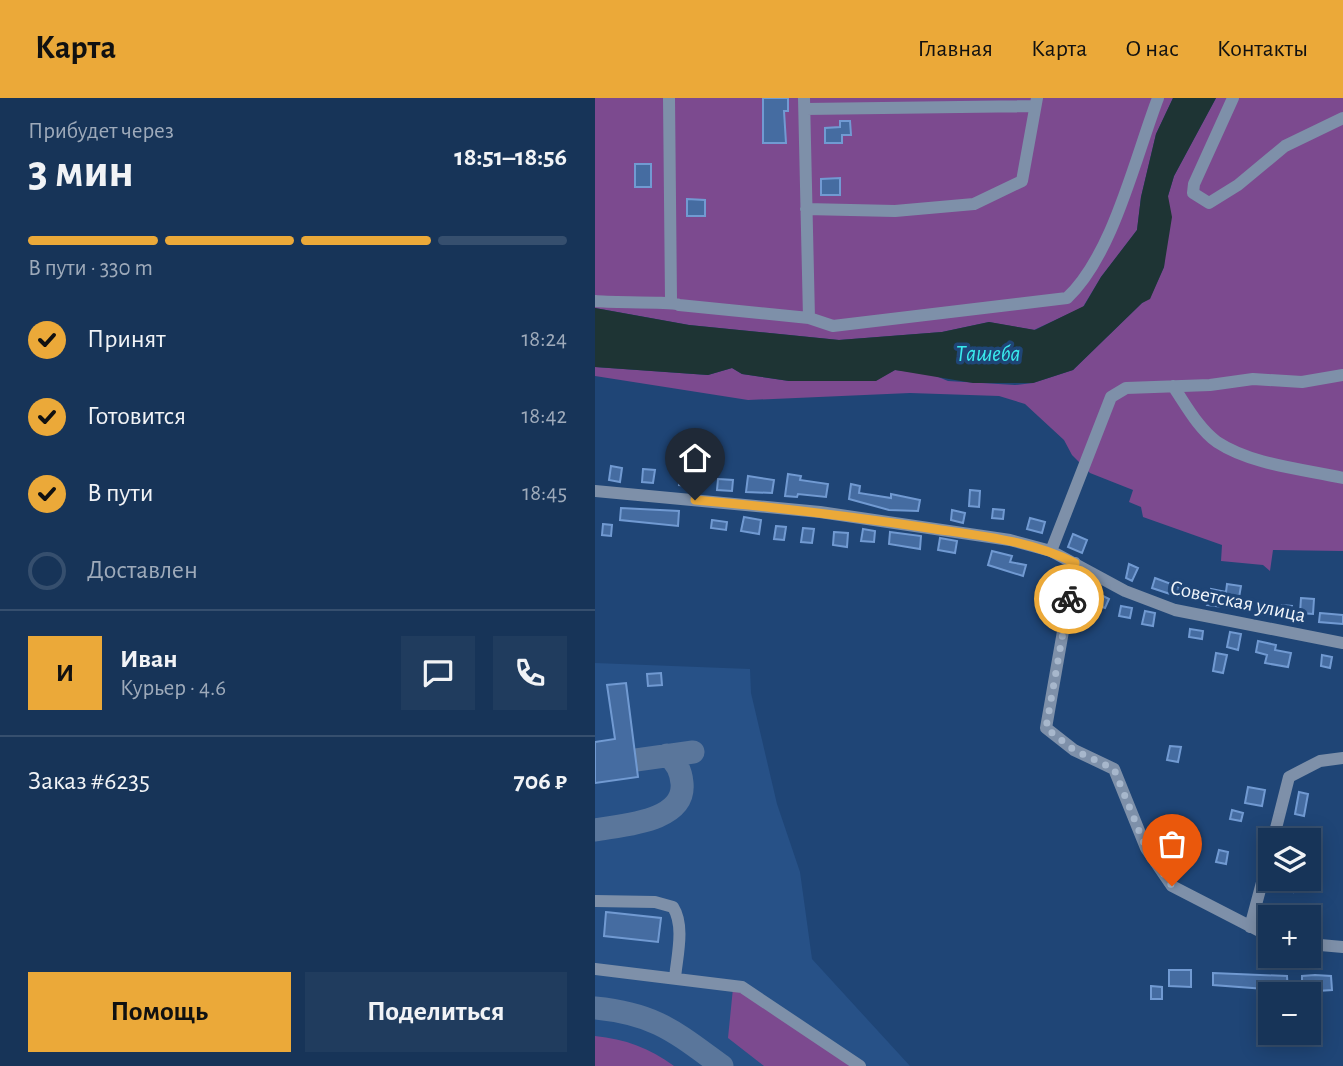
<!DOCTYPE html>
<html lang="ru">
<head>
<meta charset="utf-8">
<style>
	:root { --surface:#173458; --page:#203c5e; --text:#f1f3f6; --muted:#9eaaba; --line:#364f6e; --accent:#eba939 }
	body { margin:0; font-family:"Alegreya Sans",sans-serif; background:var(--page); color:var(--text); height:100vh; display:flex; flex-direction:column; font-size:26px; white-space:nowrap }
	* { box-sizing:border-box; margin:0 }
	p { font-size:23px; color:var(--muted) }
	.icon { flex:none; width:38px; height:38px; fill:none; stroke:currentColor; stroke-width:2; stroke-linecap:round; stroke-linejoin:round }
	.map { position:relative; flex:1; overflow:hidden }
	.details { display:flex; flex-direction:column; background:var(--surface); width:595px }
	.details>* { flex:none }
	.fabs { position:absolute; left:663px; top:730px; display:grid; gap:14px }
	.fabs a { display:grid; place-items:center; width:63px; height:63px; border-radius:0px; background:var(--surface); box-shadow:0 4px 18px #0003,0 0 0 2px var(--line); font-size:35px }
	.pin { position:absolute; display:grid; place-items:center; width:60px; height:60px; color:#fff; margin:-72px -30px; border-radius:50% 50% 50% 0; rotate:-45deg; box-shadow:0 0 7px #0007 }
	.pin .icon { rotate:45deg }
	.courier { position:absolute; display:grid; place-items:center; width:70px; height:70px; margin:-35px; border:5px solid #eba939; border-radius:50%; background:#fff; color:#222; box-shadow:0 2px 9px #0007 }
	.summary em { font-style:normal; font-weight:700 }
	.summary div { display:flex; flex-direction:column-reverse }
	.summary { display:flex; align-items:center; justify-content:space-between; height:119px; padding:0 28px }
	h1 { font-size:46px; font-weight:700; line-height:52px }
	.bar { display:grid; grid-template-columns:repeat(4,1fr); gap:10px 7px; align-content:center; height:84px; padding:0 28px }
	.bar i { height:9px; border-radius:5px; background:var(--line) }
	.bar .on { background:var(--accent) }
	.bar p { grid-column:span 4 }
	.line { display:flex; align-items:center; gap:18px; padding:0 28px; border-top:2px solid var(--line) }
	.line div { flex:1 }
	.round { display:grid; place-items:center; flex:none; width:74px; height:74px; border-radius:0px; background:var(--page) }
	ol { padding:0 28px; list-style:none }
	li { display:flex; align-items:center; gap:21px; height:77px }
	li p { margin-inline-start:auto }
	li .icon { padding:7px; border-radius:50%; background:var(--accent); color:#111; stroke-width:4 }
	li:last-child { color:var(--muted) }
	li i { width:38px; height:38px; border:4px solid var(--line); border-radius:50% }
	.action { display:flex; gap:14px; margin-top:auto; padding:14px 28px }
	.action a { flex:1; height:80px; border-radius:0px; background:var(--accent); color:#111; font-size:28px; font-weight:700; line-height:80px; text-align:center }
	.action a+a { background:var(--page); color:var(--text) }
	header { display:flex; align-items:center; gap:42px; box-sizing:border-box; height:98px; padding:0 35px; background:var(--accent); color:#111 }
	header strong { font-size:33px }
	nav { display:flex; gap:38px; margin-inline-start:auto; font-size:24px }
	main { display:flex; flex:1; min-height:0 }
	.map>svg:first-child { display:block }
</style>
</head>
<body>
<header>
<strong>Карта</strong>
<nav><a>Главная</a><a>Карта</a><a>О нас</a><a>Контакты</a></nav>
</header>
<main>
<section class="details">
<div class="summary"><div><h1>3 мин</h1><p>Прибудет через</p></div><em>18:51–18:56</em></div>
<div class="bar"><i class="on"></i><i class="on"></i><i class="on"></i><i></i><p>В пути · 330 m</p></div>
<ol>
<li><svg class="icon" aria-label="check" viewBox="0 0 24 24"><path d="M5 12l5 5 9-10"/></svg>Принят<p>18:24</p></li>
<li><svg class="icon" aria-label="check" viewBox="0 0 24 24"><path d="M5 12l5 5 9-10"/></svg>Готовится<p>18:42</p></li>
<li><svg class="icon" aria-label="check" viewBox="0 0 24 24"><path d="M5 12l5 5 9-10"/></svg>В пути<p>18:45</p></li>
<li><i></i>Доставлен</li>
</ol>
<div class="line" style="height:126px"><b class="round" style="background:var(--accent);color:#111">И</b><div><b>Иван</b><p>Курьер · 4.6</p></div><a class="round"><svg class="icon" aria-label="chat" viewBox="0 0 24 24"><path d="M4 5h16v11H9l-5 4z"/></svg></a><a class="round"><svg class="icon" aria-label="phone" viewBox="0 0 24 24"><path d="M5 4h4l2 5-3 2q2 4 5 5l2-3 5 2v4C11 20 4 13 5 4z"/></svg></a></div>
<div class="line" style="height:91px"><div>Заказ #6235</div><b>706 ₽</b></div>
<div class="action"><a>Помощь</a><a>Поделиться</a></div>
</section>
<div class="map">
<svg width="748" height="968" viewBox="0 0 748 968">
	<rect width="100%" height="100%" fill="#1f4576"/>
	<path fill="#275187" d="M0 565 155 571 156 595 182 706 205 774 217 861 315 968H0Z"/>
	<path fill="#7c4a8f" d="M0 0H578L561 36 546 99 542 132 506 179 488 209 439 232 394 224 347 234 244 242 94 227 0 210Z
		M621 0H748V453L678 452 675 473 668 467 626 463 627 447 548 419 546 409 534 404 538 392 495 375 477 357 469 342 430 306 404 298 315 295 153 302 0 278V269L113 277 137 270 147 276 194 283H280L300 272 336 276 353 283 420 287 438 285 478 272 547 205 555 200 569 169 573 98 579 78Z
		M138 890 170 908 256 968H169L133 940Z
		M0 938C30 941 55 950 79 968H0Z"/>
	<path fill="#1e3434" d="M578 0H621L579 78 573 98 577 119 569 169 555 201 547 205 478 272 438 285H378L300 272 281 283H194L147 276 137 270 113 277 0 269V210L94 227 244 242 347 234 394 224 440 232 489 208 506 179 542 132 546 99 561 36Z"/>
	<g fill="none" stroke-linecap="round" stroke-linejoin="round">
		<path stroke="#5a769b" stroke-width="23" d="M41 662 98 654
			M0 732C27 727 91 724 87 685 86 673 82 664 72 657
			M0 910C61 916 80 934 127 968"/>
	</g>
	<path fill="#456ca1" stroke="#719ad2" stroke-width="2" d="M168 0H193V13H189L191 45H168Z
		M245 23H255L256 37H247V45H230V30L245 29Z
		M40 66H56V89H40Z
		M245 80V97H226V81Z
		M92 101 110 102V118H92Z
		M16 368 27 370 25 384 14 382Z
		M48 371 60 372 58 385 47 384Z
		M85 375 95 376 94 388 84 387Z
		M193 376 206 378 205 382 233 386 231 399 203 396 202 399 190 398Z
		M153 378 179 382 177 395 151 394Z
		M123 381 138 382 137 393 122 392Z
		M256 386 265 388 264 395 296 400V396L325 402 323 413 294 412 254 401Z
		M375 392 385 393 384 409 374 408Z
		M26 410 84 413 83 428 25 422Z
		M398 411 409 412 408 421 397 420Z
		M357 412 370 415 368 425 356 422Z
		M149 419 166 422 164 436 146 433Z
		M435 420 450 424 447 435 432 431Z
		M117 422 132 424 131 432 116 430Z
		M8 426 17 427 16 438 7 437Z
		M181 428 191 429 189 442 179 441Z
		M208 430 219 431 217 445 206 444Z
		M268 431 280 433 279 444 266 443Z
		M239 434 253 435 252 449 238 447Z
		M295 434 326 438 325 451 294 446Z
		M478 436 492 442 487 455 473 449Z
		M345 440 362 443 360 455 343 452Z
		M397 453 417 458 415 464 431 467 428 478 393 467Z
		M534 466 543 470 537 483 531 480Z
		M457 475 467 478 463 493 453 490Z
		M560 480 587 490 584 499 557 490Z
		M632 486 646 488 642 511 612 507 616 491 631 494Z
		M506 497 514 501 510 510 501 507Z
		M706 500 719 501 718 516 705 515Z
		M482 503 487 504 483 526 478 525Z
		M685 507 697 508 696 521 683 520Z
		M526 508 537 510 535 520 524 518Z
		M550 513 560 515 558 528 547 526Z
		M725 515 748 517V526L724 524Z
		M595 531 608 533 607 541 594 539Z
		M635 534 646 536 643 552 632 549Z
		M663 543 681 547 680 552 696 555 693 569 670 565 672 557 661 554Z
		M621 555 632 557 628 575 618 573Z
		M727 557 737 559 735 570 726 568Z
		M66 575 67 587 53 588 52 576Z
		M31 585 43 679 0 685V644L20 641 12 587Z
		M575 648 586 649 583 664 572 662Z
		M653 689 670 692 667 708 650 705Z
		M704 694 713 696 709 718 700 716Z
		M637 712 648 715 646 723 635 721Z
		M695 735 715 738V742H694Z
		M583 737 595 739 593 748 582 746Z
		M624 752 633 754 631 766 621 764Z
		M688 780H701L698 794 686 792Z
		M11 814 66 820 63 844 9 838Z
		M574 872H596V889L574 888Z
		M618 875 692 878 693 896H683L682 892 618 887Z
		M720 877 736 878 737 892 707 894V878Z
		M556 888 567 889V901H556Z"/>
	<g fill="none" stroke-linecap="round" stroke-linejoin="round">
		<path stroke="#7e90a9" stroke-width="12" d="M74 0 76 202
			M209 0 214 220 238 228 472 200C518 157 540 60 563 0
			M638 0 599 86 598 95 614 105 643 87 690 48 748 20
			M210 11 438 8
			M211 111 300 113 379 106 427 83 442 0
			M0 203C15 205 78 203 84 207L214 220
			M578 288C591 307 603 330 622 344 657 367 708 371 748 380
			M0 393 225 414 415 442 456 453 530 493 580 512 748 545
			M456 453 516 299 531 290 615 287 658 281 707 284 748 277
			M480 465 451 630 479 652 519 671 551 750 577 788 676 839
			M678 742 694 679 725 663 748 660
			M0 803 60 804 78 809C90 828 82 858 80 880
			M655 829 676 751
			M714 846 748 849
			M0 871 147 889 265 968"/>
	</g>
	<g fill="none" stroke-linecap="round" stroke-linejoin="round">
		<path stroke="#a7b7cc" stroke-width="7" stroke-dasharray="0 12.6" d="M474 501 451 630 479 652 519 671 551 750 577 788"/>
		<path stroke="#eba939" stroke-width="9" d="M100 402C180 409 260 419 340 431 388 438 436 443 480 465L474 501"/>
	</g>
	<g text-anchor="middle" stroke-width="7" stroke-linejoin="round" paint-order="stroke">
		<g font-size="21" fill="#f0f5fb" stroke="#1f4576">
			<text transform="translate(643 503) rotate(12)" y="7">Советская улица</text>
		</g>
		<g font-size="23" font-style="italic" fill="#39eaed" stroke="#1f4576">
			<text x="393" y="263">Ташеба</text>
		</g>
	</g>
</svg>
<div class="fabs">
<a><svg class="icon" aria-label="layers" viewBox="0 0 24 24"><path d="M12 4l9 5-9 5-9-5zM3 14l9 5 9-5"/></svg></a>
<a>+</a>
<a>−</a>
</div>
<div class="pin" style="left:577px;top:788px;background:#ea580c"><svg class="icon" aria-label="bag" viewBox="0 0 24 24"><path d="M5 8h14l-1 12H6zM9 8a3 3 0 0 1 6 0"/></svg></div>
<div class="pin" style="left:100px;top:402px;background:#1f2937"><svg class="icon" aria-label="home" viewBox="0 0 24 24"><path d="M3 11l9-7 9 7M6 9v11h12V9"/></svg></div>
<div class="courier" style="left:474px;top:501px"><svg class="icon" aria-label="bike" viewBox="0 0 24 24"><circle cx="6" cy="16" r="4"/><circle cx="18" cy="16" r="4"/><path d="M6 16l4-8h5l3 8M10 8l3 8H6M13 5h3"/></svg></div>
</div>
</main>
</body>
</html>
